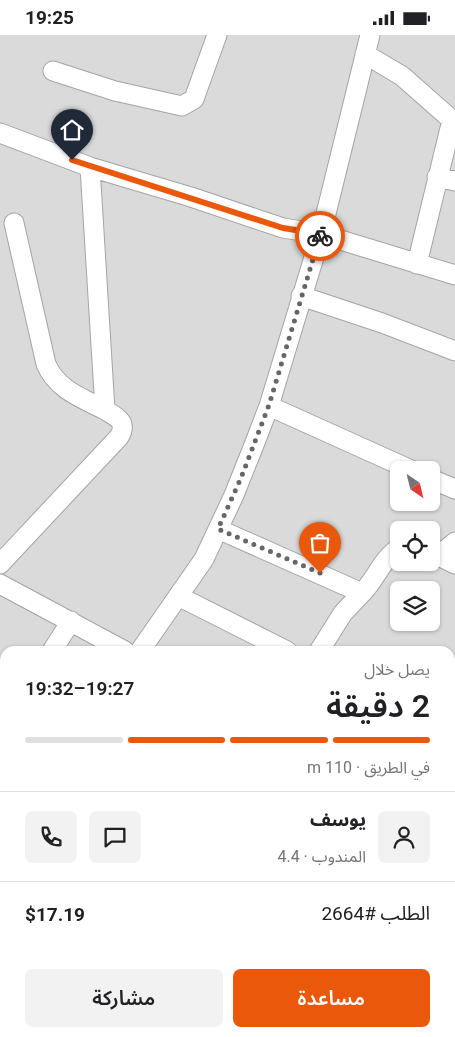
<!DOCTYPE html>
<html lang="ar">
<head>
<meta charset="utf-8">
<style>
	:root { --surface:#fff; --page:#f2f2f2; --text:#202124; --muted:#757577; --line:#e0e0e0; --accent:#ea580c }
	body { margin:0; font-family:Roboto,"Noto Sans Arabic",sans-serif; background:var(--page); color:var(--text); direction:rtl; height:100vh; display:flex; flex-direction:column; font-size:19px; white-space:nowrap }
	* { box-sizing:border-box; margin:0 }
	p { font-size:16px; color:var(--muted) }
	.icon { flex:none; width:28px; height:28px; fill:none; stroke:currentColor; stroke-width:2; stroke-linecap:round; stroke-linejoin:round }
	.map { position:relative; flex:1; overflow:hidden; direction:ltr }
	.drawer { position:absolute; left:0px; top:611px; width:455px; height:391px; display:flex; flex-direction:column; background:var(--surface); border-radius:15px 15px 0 0; box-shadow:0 1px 4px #0004; direction:rtl }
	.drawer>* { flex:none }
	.needle { width:32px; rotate:145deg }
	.controls { position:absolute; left:390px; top:426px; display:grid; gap:10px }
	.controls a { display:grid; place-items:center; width:50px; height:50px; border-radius:8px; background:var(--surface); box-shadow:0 1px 4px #0004; font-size:25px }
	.pin { position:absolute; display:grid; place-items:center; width:42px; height:42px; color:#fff; margin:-51px -21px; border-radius:50% 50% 50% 0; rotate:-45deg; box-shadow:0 0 5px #0007 }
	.pin .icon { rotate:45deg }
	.courier { position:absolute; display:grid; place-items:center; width:50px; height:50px; margin:-25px; border:4px solid #ea580c; border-radius:50%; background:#fff; color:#222; box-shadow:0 1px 6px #0007 }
	.head em { font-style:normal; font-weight:600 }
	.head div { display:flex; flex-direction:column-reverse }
	.head { display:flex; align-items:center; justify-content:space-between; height:85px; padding:0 25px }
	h1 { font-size:32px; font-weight:600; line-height:38px }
	.bar { display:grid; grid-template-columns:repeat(4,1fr); gap:8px 5px; align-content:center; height:60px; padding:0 25px }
	.bar i { height:6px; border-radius:4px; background:var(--line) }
	.bar .on { background:var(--accent) }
	.bar p { grid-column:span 4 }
	.line { display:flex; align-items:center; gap:12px; padding:0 25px; border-top:1px solid var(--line) }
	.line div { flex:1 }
	.round { display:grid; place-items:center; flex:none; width:52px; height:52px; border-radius:8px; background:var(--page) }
	.primary-button { display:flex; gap:10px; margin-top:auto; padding:10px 25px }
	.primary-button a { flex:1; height:58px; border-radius:8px; background:var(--accent); color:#fff; font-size:20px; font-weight:600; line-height:58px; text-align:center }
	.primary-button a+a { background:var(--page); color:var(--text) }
	.status { display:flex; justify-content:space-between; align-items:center; height:35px; padding:0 25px; background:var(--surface); direction:ltr }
	.status svg { height:14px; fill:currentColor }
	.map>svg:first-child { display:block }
</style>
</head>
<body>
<div class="status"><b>19:25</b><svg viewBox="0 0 49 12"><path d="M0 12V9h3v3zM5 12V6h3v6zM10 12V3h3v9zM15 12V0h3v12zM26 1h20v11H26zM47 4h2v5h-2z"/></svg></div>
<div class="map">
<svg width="455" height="1002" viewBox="0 0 455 1002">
	<rect width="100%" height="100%" fill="#eeede3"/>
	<path fill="#dbdada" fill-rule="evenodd" d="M0 0H455V1002H0ZM399 435H431V468H399ZM399 495H431V528H399ZM399 555H431V588H399ZM5 616H450V998H5Z"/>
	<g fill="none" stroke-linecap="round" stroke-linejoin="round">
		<defs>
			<path id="minor" d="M365 19 402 41 452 85
				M53 36 115 56 182 71 194 64 217 0
				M0 98 90 132 191 162 283 193 321 199 455 240
				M437 142 455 146
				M14 188 46 329C57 355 82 363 105 375
				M417 229 452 85 455 87
				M301 261 382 288 455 316
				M269 371 411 435
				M431 444 455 454
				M218 494 362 558C376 544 382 524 399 513
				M431 517 455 529
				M438 521 455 507
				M0 529 119 402C128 387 117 382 105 375L90 132
				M0 549 125 616
				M178 561 287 616
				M52 616 71 586
				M140 616 204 524 234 460 254 410 269 371 321 199 370 0
				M319 616 343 578 362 558
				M0 697 5 689
				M450 697 455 700
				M0 709 5 711
				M0 802 5 796
				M450 978 455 981
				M321 998 325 1002
				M6 1002 9 998
				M295 1002 298 998
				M435 1002 437 998"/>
		</defs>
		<use href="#minor" stroke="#a4a4a4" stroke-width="21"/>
		<use href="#minor" stroke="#fff" stroke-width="19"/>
	</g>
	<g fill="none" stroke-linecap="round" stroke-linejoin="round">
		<path stroke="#666662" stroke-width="5" stroke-dasharray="0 9" d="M320 538 218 494 241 443 269 370 320 201"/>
		<path stroke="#ea580c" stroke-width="6" d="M72 125 283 193 321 199 320 201"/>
	</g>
</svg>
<div class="controls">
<a><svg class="needle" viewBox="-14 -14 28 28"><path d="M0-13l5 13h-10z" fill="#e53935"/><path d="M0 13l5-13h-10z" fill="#757577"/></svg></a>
<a><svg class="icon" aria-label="locate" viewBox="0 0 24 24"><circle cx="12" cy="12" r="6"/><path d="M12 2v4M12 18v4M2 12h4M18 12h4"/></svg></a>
<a><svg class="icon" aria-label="layers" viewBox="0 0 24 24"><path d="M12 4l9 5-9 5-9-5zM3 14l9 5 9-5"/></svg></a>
</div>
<div class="pin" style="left:320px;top:538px;background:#ea580c"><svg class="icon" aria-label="bag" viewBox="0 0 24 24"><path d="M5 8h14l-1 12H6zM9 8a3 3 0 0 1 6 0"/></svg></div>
<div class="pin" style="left:72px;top:125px;background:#1f2937"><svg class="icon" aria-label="home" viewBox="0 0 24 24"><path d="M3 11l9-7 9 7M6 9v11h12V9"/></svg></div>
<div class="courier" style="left:320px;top:201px"><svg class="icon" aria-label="bike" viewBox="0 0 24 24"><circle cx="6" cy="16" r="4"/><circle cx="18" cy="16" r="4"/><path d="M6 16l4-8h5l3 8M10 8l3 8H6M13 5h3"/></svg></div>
<section class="drawer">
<div class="head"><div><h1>2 دقيقة</h1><p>يصل خلال</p></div><em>19:27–19:32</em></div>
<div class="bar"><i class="on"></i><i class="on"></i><i class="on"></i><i></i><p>في الطريق · 110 m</p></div>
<div class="line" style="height:90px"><a class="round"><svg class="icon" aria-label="person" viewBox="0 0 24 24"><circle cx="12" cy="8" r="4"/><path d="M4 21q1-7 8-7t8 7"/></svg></a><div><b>يوسف</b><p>المندوب · 4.4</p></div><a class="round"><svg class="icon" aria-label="chat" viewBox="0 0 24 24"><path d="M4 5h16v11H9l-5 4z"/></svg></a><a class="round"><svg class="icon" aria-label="phone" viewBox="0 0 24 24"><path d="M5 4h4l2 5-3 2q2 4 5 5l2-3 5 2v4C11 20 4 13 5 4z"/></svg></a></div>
<div class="line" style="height:65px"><div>الطلب #2664</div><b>$17.19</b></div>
<div class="primary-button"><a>مساعدة</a><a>مشاركة</a></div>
</section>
</div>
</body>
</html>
